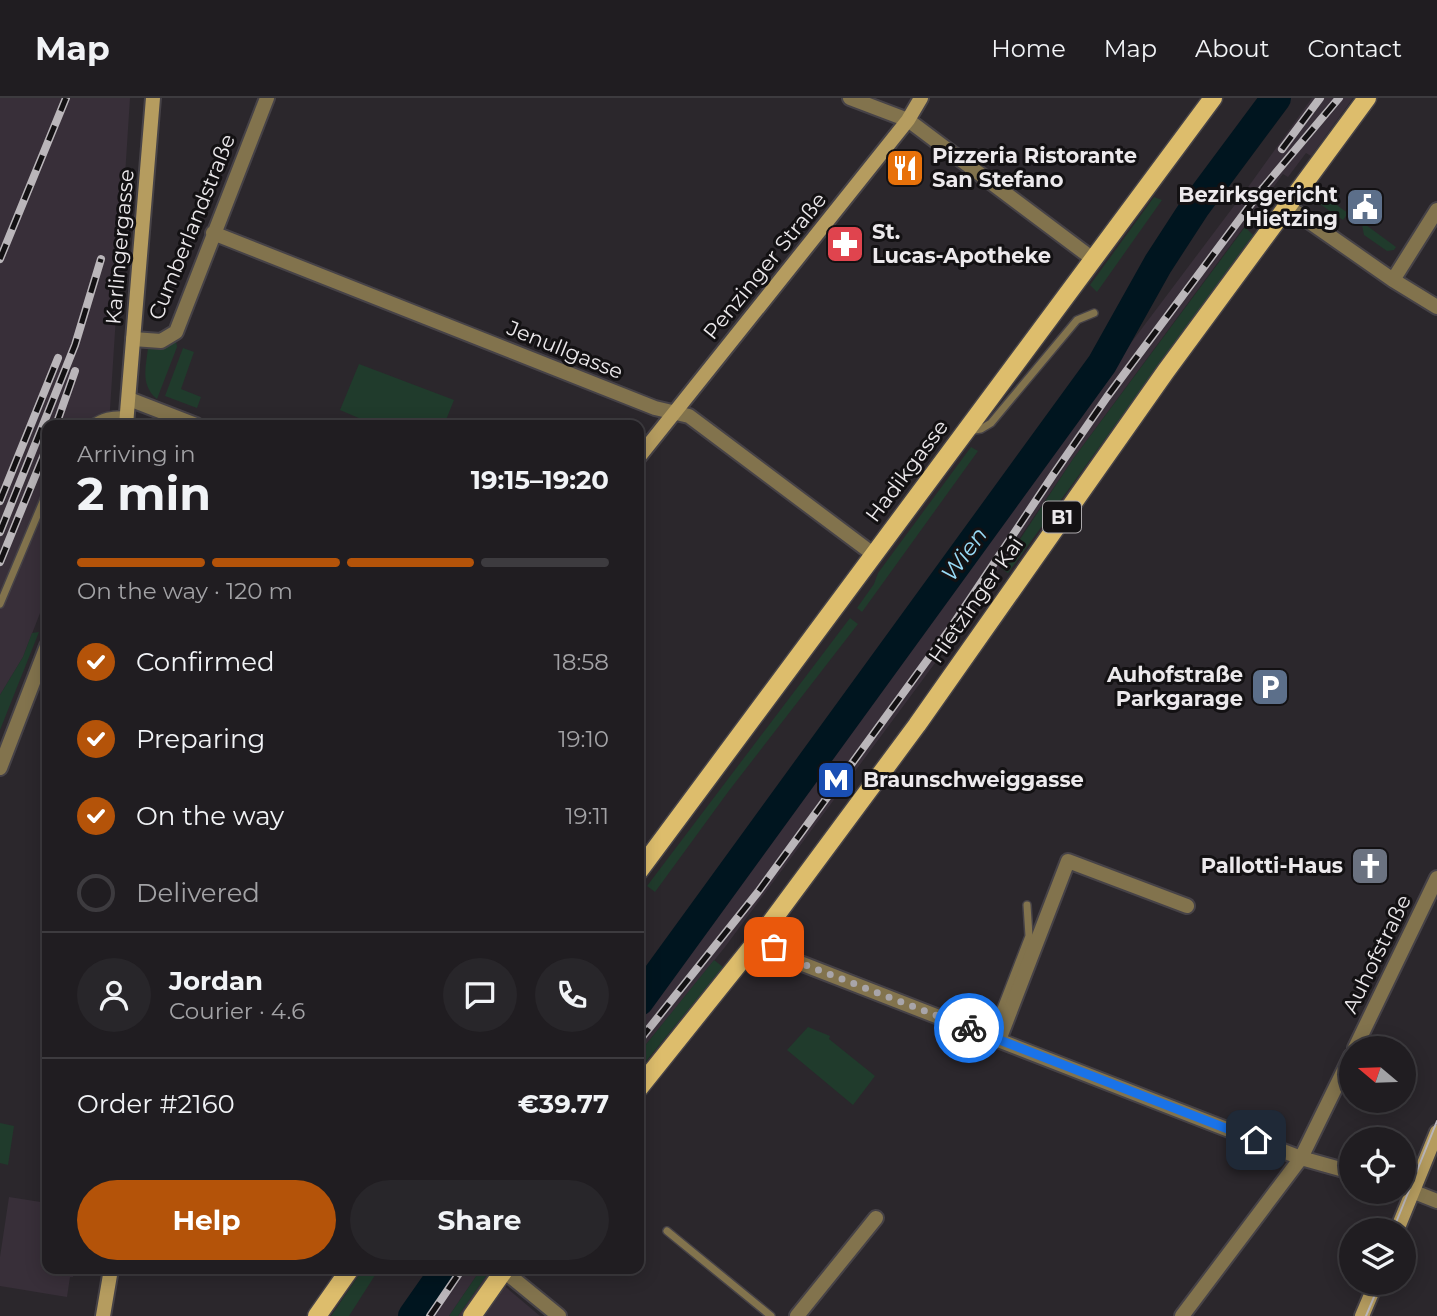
<!DOCTYPE html>
<html lang="en">
<head>
<meta charset="utf-8">
<style>
	:root { --surface:#201d21; --page:#28262a; --text:#f1f3f6; --muted:#a2a2a5; --line:#3d3b3f; --accent:#b45309 }
	body { margin:0; font-family:Montserrat,sans-serif; background:var(--page); color:var(--text); height:100vh; display:flex; flex-direction:column; font-size:26px; white-space:nowrap }
	* { box-sizing:border-box; margin:0 }
	p { font-size:23px; color:var(--muted) }
	.icon { flex:none; width:38px; height:38px; fill:none; stroke:currentColor; stroke-width:2; stroke-linecap:round; stroke-linejoin:round }
	.map { position:relative; flex:1; overflow:hidden }
	.sheet { position:absolute; left:42px; top:322px; width:602px; height:854px; display:flex; flex-direction:column; background:var(--surface); border-radius:14px; box-shadow:0 4px 18px #0003,0 0 0 2px var(--line) }
	.sheet>* { flex:none }
	.needle { width:46px; rotate:289deg }
	.buttons { position:absolute; left:1339px; top:938px; display:grid; gap:14px }
	.buttons a { display:grid; place-items:center; width:77px; height:77px; border-radius:50%; background:var(--surface); box-shadow:0 4px 18px #0003,0 0 0 2px var(--line); font-size:35px }
	.pin { position:absolute; display:grid; place-items:center; width:60px; height:60px; color:#fff; margin:-30px; border-radius:14px; box-shadow:0 4px 10px #0006 }
	.courier { position:absolute; display:grid; place-items:center; width:70px; height:70px; margin:-35px; border:5px solid #1a73e8; border-radius:50%; background:#fff; color:#222; box-shadow:0 2px 9px #0007 }
	.summary em { font-style:normal; font-weight:700 }
	.summary div { display:flex; flex-direction:column-reverse }
	.summary { display:flex; align-items:center; justify-content:space-between; height:119px; padding:0 35px }
	h1 { font-size:46px; font-weight:700; line-height:52px }
	.bar { display:grid; grid-template-columns:repeat(4,1fr); gap:10px 7px; align-content:center; height:84px; padding:0 35px }
	.bar i { height:9px; border-radius:5px; background:var(--line) }
	.bar .active { background:var(--accent) }
	.bar p { grid-column:span 4 }
	.line { display:flex; align-items:center; gap:18px; padding:0 35px; border-top:2px solid var(--line) }
	.line div { flex:1 }
	.round { display:grid; place-items:center; flex:none; width:74px; height:74px; border-radius:37px; background:var(--page) }
	ol { padding:0 35px; list-style:none }
	li { display:flex; align-items:center; gap:21px; height:77px }
	li p { margin-inline-start:auto }
	li .icon { padding:7px; border-radius:50%; background:var(--accent); color:#fff; stroke-width:4 }
	li:last-child { color:var(--muted) }
	li i { width:38px; height:38px; border:4px solid var(--line); border-radius:50% }
	.button { display:flex; gap:14px; margin-top:auto; padding:14px 35px }
	.button a { flex:1; height:80px; border-radius:42px; background:var(--accent); color:#fff; font-size:28px; font-weight:700; line-height:80px; text-align:center }
	.button a+a { background:var(--page); color:var(--text) }
	header { display:flex; align-items:center; gap:42px; box-sizing:border-box; height:98px; padding:0 35px; background:var(--surface); border-bottom:2px solid var(--line) }
	header strong { font-size:33px }
	nav { display:flex; gap:38px; margin-inline-start:auto; font-size:24px }
	.map>svg:first-child { display:block }
</style>
</head>
<body>
<header>
<strong>Map</strong>
<nav><a>Home</a><a>Map</a><a>About</a><a>Contact</a></nav>
</header>
<div class="map">
<svg width="1437" height="1218" viewBox="0 0 1437 1218">
	<rect width="100%" height="100%" fill="#2b272c"/>
	<path fill="#382f39" d="M0 0H130L109 327H47V497L23 559 0 597Z
		M1312 0H1353L1311 58 1306 55 1288 79 1283 76 1073 361 957 532 958 534 725 849 639 955V916L1052 350 1246 92Z
		M9 1099 47 1105V1171H74L73 1179H70L67 1199 0 1188V1159Z
		M454 1171H481L449 1218H422Z
		M488 1174 540 1218H458Z"/>
	<path fill="#203b2c" d="M1320 95 1352 118V120L1346 118 1343 122 1317 104 1315 101Z
		M1154 99 1162 102 1097 194 1090 187Z
		M1362 127H1366L1396 149 1394 152 1387 153 1364 137Z
		M1245 129 1253 137 1008 475 1001 470 1073 361Z
		M176 243 177 249 157 301C140 287 146 269 148 250L165 249Z
		M183 250 194 254 181 291 201 299 197 310 165 298Z
		M359 266 454 302 444 327H375L340 312Z
		M971 349 978 353 862 514 857 510 874 486 878 475Z
		M850 520 858 526 728 694 655 794 647 788Z
		M39 534 0 632V597L23 559 32 535Z
		M714 862 723 869 639 972V955Z
		M808 929 830 938 829 941 875 978 853 1007 787 952Z
		M0 1025 14 1028 8 1067 0 1065Z
		M363 1171H379L349 1218H331Z
		M481 1171H491L458 1218H449Z"/>
	<g fill="none" stroke-linecap="round" stroke-linejoin="round">
		<path stroke="#00151f" stroke-width="30" d="M639 903 1102 266 1158 166 1195 109 1276 0
			M413 1218 446 1171"/>
		<defs>
			<path id="lane" d="M90 327C102 318 112 316 127 317
				M968 333 981 331 991 325 1077 222 1094 215
				M0 506 47 394
				M990 939 1029 838 1027 807
				M667 1133 771 1218"/>
			<path id="street" d="M850 0 908 22 1093 161
				M1287 108 1393 182 1437 209
				M213 135 655 310 689 318 873 456
				M1393 182 1437 112
				M133 241 161 243 176 234 267 0
				M129 301 196 327
				M0 670 47 548
				M760 839 795 863 1301 1060 1351 1074
				M999 942 1068 763 1187 808
				M1355 950 1437 780
				M1404 1090 1437 1103
				M504 1173 559 1218
				M797 1218 876 1120
				M1182 1218 1301 1060 1351 958"/>
			<path id="secondary" d="M126 327 153 0
				M639 359 908 22 921 0
				M1397 1132 1437 1034
				M103 1218 111 1171
				M1362 1218 1376 1185"/>
			<path id="primary" d="M639 773 1213 0
				M639 990 760 839 917 627 1166 273 1367 0
				M317 1218 350 1171
				M472 1218 505 1171"/>
		</defs>
		<use href="#lane" stroke="#464247" stroke-width="10"/>
		<use href="#street" stroke="#464247" stroke-width="18"/>
		<use href="#secondary" stroke="#464247" stroke-width="18"/>
		<use href="#primary" stroke="#464247" stroke-width="21"/>
		<use href="#lane" stroke="#82734d" stroke-width="7"/>
		<use href="#street" stroke="#82734d" stroke-width="14"/>
		<use href="#secondary" stroke="#b59c5f" stroke-width="14"/>
		<use href="#primary" stroke="#ddbd6c" stroke-width="18"/>
		<path stroke="#bab6ba" stroke-width="2" d="M1393 1132 1437 1023
			M1366 1218 1380 1185"/>
		<defs>
			<path id="rail" d="M1282 51 1320 0
				M0 161 66 0
				M56 327 75 273
				M0 403 58 260
				M0 434 75 247 101 161
				M0 464 47 349
				M639 943 758 794 950 531 1053 377 1107 299 1263 90 1339 0
				M430 1218 462 1171"/>
		</defs>
		<use href="#rail" stroke="#bab6ba" stroke-width="8"/>
		<use href="#rail" stroke="#131113" stroke-width="5" stroke-dasharray="16" stroke-linecap="butt"/>
	</g>
	<g fill="none" stroke-linecap="round" stroke-linejoin="round">
		<path stroke="#a8a5a9" stroke-width="7" stroke-dasharray="0 12.6" d="M774 849 795 863 969 930"/>
		<path stroke="#1a73e8" stroke-width="9" d="M969 930 1256 1042"/>
	</g>
	<defs>
		<symbol id="restaurant-square" viewBox="-11 -11 22 22"><rect x="-9" y="-9" width="18" height="18" rx="4" fill="#e8710a" stroke="#131113"/><path d="M-5-6h1v4h1v-4h1v4h1v-4h1v5L-1.5 .5V6h-2V.5L-5-1ZM5-6V6H3V1.5H1.5Q1.5-4 5-6Z" fill="#fff"/></symbol>
		<symbol id="civic-square" viewBox="-11 -11 22 22"><rect x="-9" y="-9" width="18" height="18" rx="4" fill="#5c6f8a" stroke="#131113"/><path d="M-.6-6.5H3V-4.5H.6V-3L4-1V1h2V6H-6V1h2V-1L-.6-3ZM-1.2 2.5V6h2.4V2.5Z" fill="#fff"/></symbol>
		<symbol id="pharmacy-square" viewBox="-11 -11 22 22"><rect x="-9" y="-9" width="18" height="18" rx="4" fill="#e0444e" stroke="#131113"/><path d="M-2-6h4v4h4v4h-4v4h-4v-4h-4v-4h4Z" fill="#fff"/></symbol>
		<symbol id="parking-square" viewBox="-11 -11 22 22"><rect x="-9" y="-9" width="18" height="18" rx="4" fill="#5c6f8a" stroke="#131113"/><path d="M-3.5-5.5H1a3.5 3.5 0 0 1 0 7H-1V5.5H-3.5ZM-1-3.4V-.6H.8a1.4 1.4 0 0 0 0-2.8Z" fill="#fff"/></symbol>
		<symbol id="metro-square" viewBox="-11 -11 22 22"><rect x="-9" y="-9" width="18" height="18" rx="4" fill="#1a4fb4" stroke="#131113"/><path d="M-5.5 5V-5H-3L0 0L3-5H5.5V5H3V-.5L0 4L-3-.5V5Z" fill="#fff"/></symbol>
		<symbol id="church-square" viewBox="-11 -11 22 22"><rect x="-9" y="-9" width="18" height="18" rx="4" fill="#6b7280" stroke="#131113"/><path d="M-1.2-6h2.4v3.5h3.3v2.4h-3.3V6h-2.4V-.1h-3.3v-2.4h3.3Z" fill="#fff"/></symbol>
	</defs>
	<g fill-rule="evenodd">
		<use href="#restaurant-square" x="883" y="48" width="44" height="44"/>
		<use href="#civic-square" x="1343" y="87" width="44" height="44"/>
		<use href="#pharmacy-square" x="823" y="124" width="44" height="44"/>
		<use href="#parking-square" x="1248" y="567" width="44" height="44"/>
		<use href="#metro-square" x="814" y="660" width="44" height="44"/>
		<use href="#church-square" x="1348" y="746" width="44" height="44"/>
	</g>
	<g text-anchor="middle" stroke-width="6" stroke-linejoin="round" paint-order="stroke">
		<rect fill="#131113" stroke="#aba8ab" stroke-width="2" x="1043" y="403.5" width="38" height="31" rx="5"/>
		<g font-size="19" font-weight="bold" fill="#ece9ec">
			<text x="1062" y="426">B1</text>
		</g>
		<g font-size="21" font-weight="bold" fill="#ece9ec" stroke="#131113" text-anchor="start">
			<text x="932" y="65">Pizzeria Ristorante<tspan x="932" dy="24">San Stefano</tspan></text>
			<text x="1338" y="104" text-anchor="end">Bezirksgericht<tspan x="1338" dy="24">Hietzing</tspan></text>
			<text x="872" y="141">St.<tspan x="872" dy="24">Lucas-Apotheke</tspan></text>
			<text x="1243" y="584" text-anchor="end">Auhofstraße<tspan x="1243" dy="24">Parkgarage</tspan></text>
			<text x="863" y="689">Braunschweiggasse</text>
			<text x="1343" y="775" text-anchor="end">Pallotti-Haus</text>
		</g>
		<g font-size="21" fill="#ece9ec" stroke="#131113">
			<text transform="translate(192 129) rotate(-68)" y="7">Cumberlandstraße</text>
			<text transform="translate(120 149) rotate(-85)" y="7">Karlingergasse</text>
			<text transform="translate(765 168) rotate(-51)" y="7">Penzinger Straße</text>
			<text transform="translate(565 252) rotate(22)" y="7">Jenullgasse</text>
			<text transform="translate(907 373) rotate(-53)" y="7">Hadikgasse</text>
			<text transform="translate(976 502) rotate(-55)" y="7">Hietzinger Kai</text>
			<text transform="translate(1377 856) rotate(-64)" y="7">Auhofstraße</text>
		</g>
		<g font-size="23" font-style="italic" fill="#98daf6" stroke="#131113">
			<text transform="translate(964 456) rotate(-54)" y="8">Wien</text>
		</g>
	</g>
</svg>
<div class="buttons">
<a><svg class="needle" viewBox="-14 -14 28 28"><path d="M0-13l5 13h-10z" fill="#e53935"/><path d="M0 13l5-13h-10z" fill="#a2a2a5"/></svg></a>
<a><svg class="icon" aria-label="locate" viewBox="0 0 24 24"><circle cx="12" cy="12" r="6"/><path d="M12 2v4M12 18v4M2 12h4M18 12h4"/></svg></a>
<a><svg class="icon" aria-label="layers" viewBox="0 0 24 24"><path d="M12 4l9 5-9 5-9-5zM3 14l9 5 9-5"/></svg></a>
</div>
<div class="pin" style="left:774px;top:849px;background:#ea580c"><svg class="icon" aria-label="bag" viewBox="0 0 24 24"><path d="M5 8h14l-1 12H6zM9 8a3 3 0 0 1 6 0"/></svg></div>
<div class="pin" style="left:1256px;top:1042px;background:#1f2937"><svg class="icon" aria-label="home" viewBox="0 0 24 24"><path d="M3 11l9-7 9 7M6 9v11h12V9"/></svg></div>
<div class="courier" style="left:969px;top:930px"><svg class="icon" aria-label="bike" viewBox="0 0 24 24"><circle cx="6" cy="16" r="4"/><circle cx="18" cy="16" r="4"/><path d="M6 16l4-8h5l3 8M10 8l3 8H6M13 5h3"/></svg></div>
<section class="sheet">
<div class="summary"><div><h1>2 min</h1><p>Arriving in</p></div><em>19:15–19:20</em></div>
<div class="bar"><i class="active"></i><i class="active"></i><i class="active"></i><i></i><p>On the way · 120 m</p></div>
<ol>
<li><svg class="icon" aria-label="check" viewBox="0 0 24 24"><path d="M5 12l5 5 9-10"/></svg>Confirmed<p>18:58</p></li>
<li><svg class="icon" aria-label="check" viewBox="0 0 24 24"><path d="M5 12l5 5 9-10"/></svg>Preparing<p>19:10</p></li>
<li><svg class="icon" aria-label="check" viewBox="0 0 24 24"><path d="M5 12l5 5 9-10"/></svg>On the way<p>19:11</p></li>
<li><i></i>Delivered</li>
</ol>
<div class="line" style="height:126px"><a class="round"><svg class="icon" aria-label="person" viewBox="0 0 24 24"><circle cx="12" cy="8" r="4"/><path d="M4 21q1-7 8-7t8 7"/></svg></a><div><b>Jordan</b><p>Courier · 4.6</p></div><a class="round"><svg class="icon" aria-label="chat" viewBox="0 0 24 24"><path d="M4 5h16v11H9l-5 4z"/></svg></a><a class="round"><svg class="icon" aria-label="phone" viewBox="0 0 24 24"><path d="M5 4h4l2 5-3 2q2 4 5 5l2-3 5 2v4C11 20 4 13 5 4z"/></svg></a></div>
<div class="line" style="height:91px"><div>Order #2160</div><b>€39.77</b></div>
<div class="button"><a>Help</a><a>Share</a></div>
</section>
</div>
</body>
</html>
